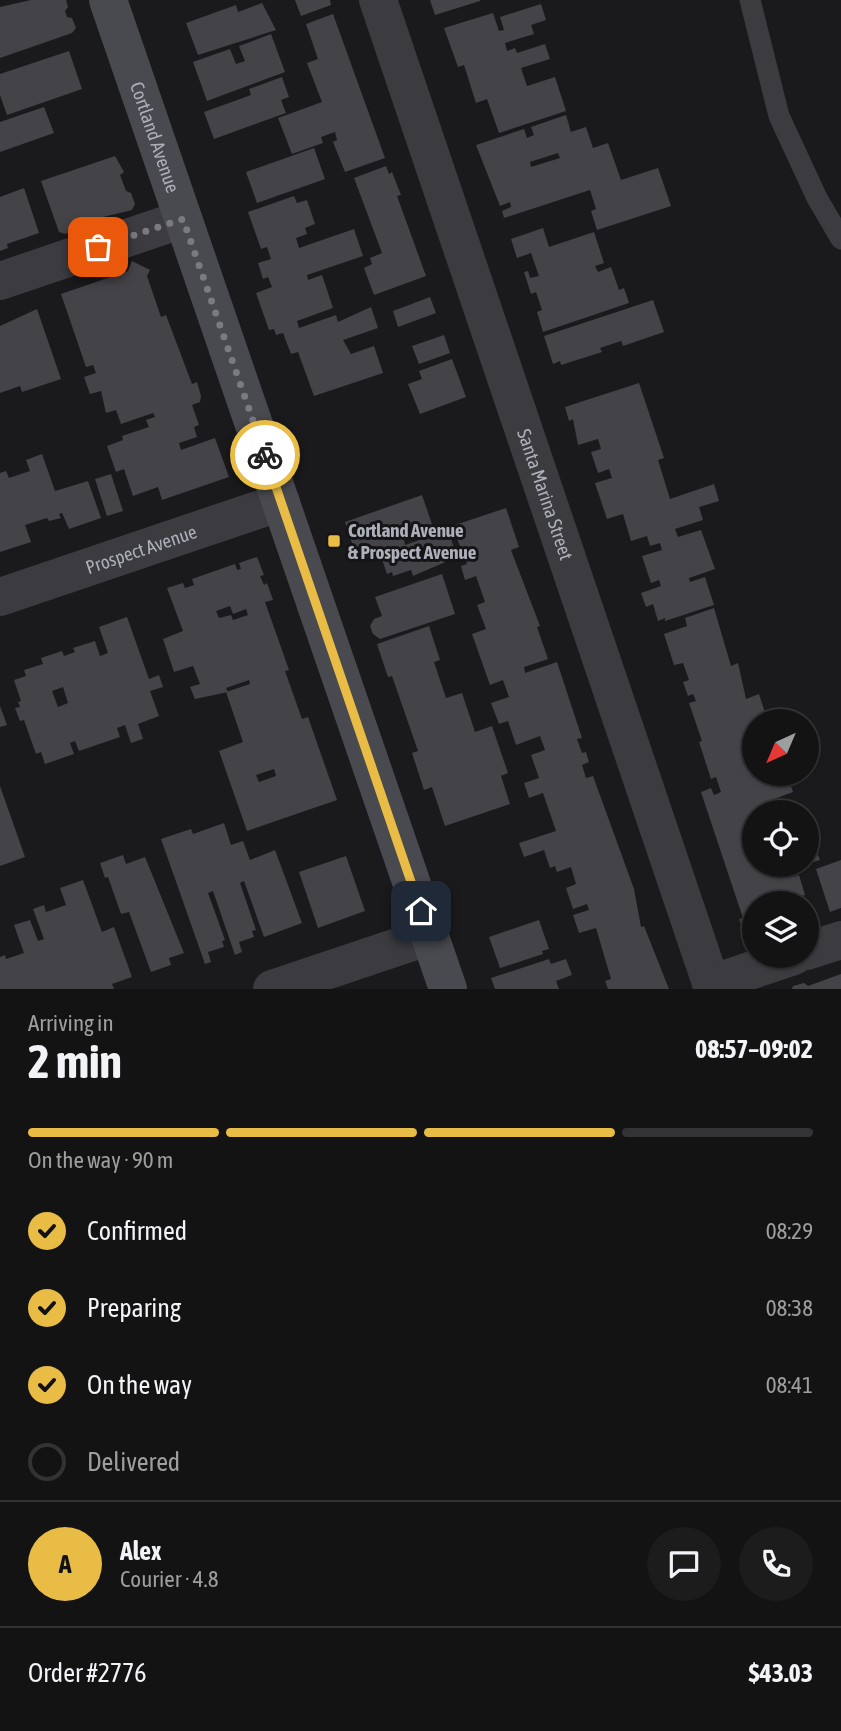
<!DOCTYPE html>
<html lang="en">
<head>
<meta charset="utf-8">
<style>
	:root { --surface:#141314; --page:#1d1c1d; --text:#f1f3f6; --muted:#9d9ea0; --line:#333234; --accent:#e8bc45 }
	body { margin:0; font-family:"Asap Condensed",sans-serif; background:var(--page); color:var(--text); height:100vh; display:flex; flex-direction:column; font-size:26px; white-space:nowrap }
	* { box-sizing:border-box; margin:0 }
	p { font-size:23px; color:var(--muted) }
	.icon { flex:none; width:38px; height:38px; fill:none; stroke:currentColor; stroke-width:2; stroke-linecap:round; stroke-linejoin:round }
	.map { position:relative; height:989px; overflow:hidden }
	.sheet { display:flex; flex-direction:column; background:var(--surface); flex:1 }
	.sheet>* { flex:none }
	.needle { width:46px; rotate:224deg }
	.buttons { position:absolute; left:742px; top:709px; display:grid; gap:14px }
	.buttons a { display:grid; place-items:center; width:77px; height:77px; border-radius:50%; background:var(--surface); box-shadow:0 2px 5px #0004,0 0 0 2px var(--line); font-size:35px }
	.pin { position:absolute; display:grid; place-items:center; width:60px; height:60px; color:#fff; margin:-30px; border-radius:14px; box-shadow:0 4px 10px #0006 }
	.courier { position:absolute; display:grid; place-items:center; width:70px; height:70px; margin:-35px; border:5px solid #e8bc45; border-radius:50%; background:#fff; color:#222; box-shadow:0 2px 9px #0007 }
	.head em { font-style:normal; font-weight:700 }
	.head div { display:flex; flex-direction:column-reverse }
	.head { display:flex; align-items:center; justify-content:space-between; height:119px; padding:0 28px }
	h1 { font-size:46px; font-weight:700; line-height:52px }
	.bar { display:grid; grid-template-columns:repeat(4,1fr); gap:10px 7px; align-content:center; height:84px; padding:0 28px }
	.bar i { height:9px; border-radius:5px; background:var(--line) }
	.bar .selected { background:var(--accent) }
	.bar p { grid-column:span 4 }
	.line { display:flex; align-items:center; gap:18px; padding:0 28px; border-top:2px solid var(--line) }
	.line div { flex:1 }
	.round { display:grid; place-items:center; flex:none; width:74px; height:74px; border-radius:37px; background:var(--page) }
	ol { padding:0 28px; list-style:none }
	li { display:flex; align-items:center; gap:21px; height:77px }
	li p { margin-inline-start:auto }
	li .icon { padding:7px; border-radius:50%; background:var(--accent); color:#111; stroke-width:4 }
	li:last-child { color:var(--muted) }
	li i { width:38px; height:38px; border:4px solid var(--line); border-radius:50% }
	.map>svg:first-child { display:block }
</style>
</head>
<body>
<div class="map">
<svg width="841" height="989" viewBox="0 0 841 989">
	<rect width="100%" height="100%" fill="#1a191b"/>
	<path fill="#444448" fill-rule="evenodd" d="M31 0H66L68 7 65 11 67 17 72 18 76 28 72 33 0 58V7Z
		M295 0H330L331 5 301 16Z
		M430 0H480V1L435 15Z
		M262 3 276 30 198 55 186 23 236 5 238 12Z
		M541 4 546 20 531 25 534 34 505 43 507 51 515 48 517 53 545 44 550 59 521 68 527 86 555 77 566 111 499 133 487 99 476 103 464 65 458 67 444 28 493 13 499 31 504 30 500 17Z
		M333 14 385 158 345 172 333 142 337 140 335 132 321 137 323 143 292 154 278 118 322 102 307 63 318 59 306 24Z
		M271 34 285 72 207 101 193 62 230 49 236 64 245 61 239 46Z
		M69 51 82 89 7 115 0 95V74Z
		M282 77 289 97 281 100 286 113 214 139 204 112 251 95 249 89Z
		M44 107 54 133 0 152V122Z
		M566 115 571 132 586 127 593 148 608 143 621 180 658 168 671 206 597 230 591 211 596 209 590 190 504 218 502 211 511 207 510 202 500 206 476 145 524 129 527 138 534 135 531 127ZM558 153 560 158 531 167 530 162Z
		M314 148 325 179 257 203 246 172Z
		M115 156 124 172 120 175 126 191 131 193 135 204 132 210 103 217 101 222 92 225 89 222 76 227 74 231 65 234 59 232 41 181Z
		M386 166 389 174 392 172 401 195 397 196 426 276 374 295 364 268 372 264 370 258 382 253 354 178Z
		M24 188 39 233 7 244 8 248 0 251V197Z
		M294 196 297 203 307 200 315 224 305 228 307 234 296 238 299 248 354 229 363 256 307 275 308 280 322 275 333 308 297 321 299 328 336 315 338 322 371 307 378 328 343 340 351 354 374 346 383 373 314 396 298 352 291 354 283 333 276 335 274 329 269 330 256 293 272 287 268 277 263 279 258 263 271 259 267 247 261 249 248 212Z
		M543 228 549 247 594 232 604 263 595 266 598 272 611 267 619 290 624 288 629 303 543 332 537 312 542 310 536 292 531 294 524 272 528 271 530 278 539 276 531 253 517 258 511 239Z
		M132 261 150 270 147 276 161 317 166 315 192 384 197 382 201 396 200 402 192 405 199 425 194 427 197 437 179 443 181 450 215 438 229 477 162 500 158 487 133 496 124 469 116 472 107 446 123 440 122 436 149 427 146 420 155 417 153 413 121 424 116 410 106 413 101 391 90 394 84 377 96 373 93 365 86 367 61 294 128 271Z
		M430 297 436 313 398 327 393 311Z
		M653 300 664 332 623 346 621 341 600 348 602 352 561 365 560 361 553 364 544 336Z
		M37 309 61 379 22 392 20 386 0 393V326Z
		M444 335 450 353 419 364 412 346Z
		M452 359 466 397 420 414 408 384 422 379 419 371Z
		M639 383 664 458 658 460 670 499 714 484 719 501 699 507 703 520 675 529 678 537 701 530 715 569 689 578 690 582 705 577 714 605 665 621V618L658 621 653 604 646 607 641 593 661 586 659 580 651 583 642 556 662 550 660 543 650 546 647 536 631 541 623 514 607 519 595 483 612 478 609 469 598 473 591 452 601 449 598 439 578 445 573 419 569 421 565 407Z
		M42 454 55 491 88 481 101 518 69 529 62 513 59 514 61 518 49 521 47 518 25 525 31 542 0 552V473L6 471 9 478 30 471 26 460Z
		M111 474 123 511 107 516 95 479Z
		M422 495 434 530 404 540 405 545 448 530 457 557 413 576 411 570 393 576 392 572 387 574 380 553 358 561 345 522Z
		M506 508 519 547 511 550 540 626 537 627 548 659 524 667 525 673 557 662 582 738 577 739 582 753 586 752 589 762 582 765 586 778 593 776 634 889 641 927 644 926 669 989H608L605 981 611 979 596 928 579 933 573 915 589 910 587 904 573 909 566 888 576 884 571 867 557 872 555 866 550 868 544 850 524 857 519 843 556 831 543 793 529 798 524 783 539 778 531 755 545 750 540 736 516 745 508 721 499 724 491 703 509 697 503 680 490 685 472 634 486 629 477 605 485 602 476 576 465 580 461 566 467 564 452 526Z
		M257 557 264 575 260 576 264 585 267 583 273 600 265 602 289 670 285 671 302 719 308 717 337 800 247 831 219 751 243 742 226 692 250 684 249 680 226 688 228 692 195 699 190 687 200 684 193 666 174 672 163 639 183 631 167 588 183 583 185 588 194 585 192 579 235 564 237 570 241 569 239 563ZM230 606 233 614 246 609 248 615 233 620 231 615 219 618 216 611ZM274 769 276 776 259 782 256 775Z
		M442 574 455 614 380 639 373 634 370 626 374 619 382 616 375 597Z
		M714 608 731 666 738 663 746 699 759 694 767 719 749 725 751 732 754 731V774H787L793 792 774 799 778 812H754V864L804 865 791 869 794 877 799 875 805 895 799 897 801 903H754V933L745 935 739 919 743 918 701 792 711 788 714 795 721 792 716 777 711 779 699 742 702 741 689 703 696 701 693 694 688 696 683 682 689 680 683 663 674 665 664 634 687 626 685 618Z
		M127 617 149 679 159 675 163 687 150 691 159 716 138 724 143 739 131 743 125 725 117 728 120 737 79 751 75 741 70 743 74 754 45 764 41 752 36 754 24 720 20 721 15 708 20 707 18 702 21 701 14 680 26 676 24 670 43 664 41 658 62 651 64 656 75 652 73 648 95 641 100 656 108 653 99 627ZM63 687 68 703 58 707 52 691Z
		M429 626 440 660 434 662 446 698 462 693 475 732 492 726 508 773 501 776 510 804 445 826 432 787 424 790 412 753 418 751 392 676 388 677 377 644Z
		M0 706 7 725 0 727Z
		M0 786 25 857 0 866Z
		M224 823 231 845 243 841 250 860 275 850 302 923 264 937 244 881 240 883 256 930 252 931 254 937 239 942 242 952 235 955 213 891 208 893 225 940 222 941 224 947 208 952 211 962 205 964 161 839 191 829 193 834Z
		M807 831H809L820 860 807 864Z
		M123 855 126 864 145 857 184 953 169 958 171 965 151 972 129 912 121 914 108 877 105 878 100 863Z
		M346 856 365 911 318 928 299 872Z
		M841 860V908L830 912 816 869Z
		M83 880 102 932 114 927 132 977 112 984 114 989H0V957L5 955 6 959 24 953 14 925 30 920 38 941 44 939 33 909 44 905 46 912 66 905 60 888Z
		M539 920 549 949 542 951 543 954 500 968 489 937Z
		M549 959 551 964 566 959 572 975 556 981 559 989H495L491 978Z
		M841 974V989H792L793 986 804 983 808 986Z"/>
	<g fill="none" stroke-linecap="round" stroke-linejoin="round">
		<path stroke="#3b3b40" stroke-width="21" d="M750 0 779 116 817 198 841 239"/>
		<g stroke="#3b3b40" stroke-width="38">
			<path id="s1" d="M378 0 713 989"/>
			<path d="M0 281 183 219"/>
			<path id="s2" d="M0 597 281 502"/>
			<path d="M807 951 841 940"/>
			<path d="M711 984 794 956"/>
			<path d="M272 989 430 936"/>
		</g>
		<path stroke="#494a50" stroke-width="38" id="s3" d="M108 0 448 989"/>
	</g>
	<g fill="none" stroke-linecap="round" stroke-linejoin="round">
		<path stroke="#7a7b82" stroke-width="7" stroke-dasharray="0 12.6" d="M98 247 183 219 265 455"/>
		<path stroke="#e8bc45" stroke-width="9" d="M265 455 421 911"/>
	</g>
	<rect fill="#e8bc45" stroke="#151416" stroke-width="2.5" x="327" y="534" width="14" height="14" rx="3.5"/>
	<g text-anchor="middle" stroke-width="6" stroke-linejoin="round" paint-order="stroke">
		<g font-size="19" fill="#adb0ba" stroke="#151416">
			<text dy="7" stroke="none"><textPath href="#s3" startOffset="145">Cortland Avenue</textPath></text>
			<text dy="7" stroke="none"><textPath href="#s1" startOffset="522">Santa Marina Street</textPath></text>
			<text dy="7" stroke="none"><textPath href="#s2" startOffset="149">Prospect Avenue</textPath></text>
		</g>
		<g font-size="19" font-weight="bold" fill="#adb0ba" stroke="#151416" text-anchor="start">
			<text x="348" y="537">Cortland Avenue<tspan x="348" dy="22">&amp; Prospect Avenue</tspan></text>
		</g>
	</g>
</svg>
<div class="buttons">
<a><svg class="needle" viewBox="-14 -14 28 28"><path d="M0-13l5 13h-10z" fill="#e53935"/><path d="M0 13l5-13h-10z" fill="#9d9ea0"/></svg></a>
<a><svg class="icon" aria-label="locate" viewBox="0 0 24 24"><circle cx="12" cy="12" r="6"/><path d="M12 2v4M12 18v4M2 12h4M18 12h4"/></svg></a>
<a><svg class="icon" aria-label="layers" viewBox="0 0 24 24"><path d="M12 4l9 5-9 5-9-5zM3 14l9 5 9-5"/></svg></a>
</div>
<div class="pin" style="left:98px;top:247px;background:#ea580c"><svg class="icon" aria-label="bag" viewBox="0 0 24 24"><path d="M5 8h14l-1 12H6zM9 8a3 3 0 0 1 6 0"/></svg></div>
<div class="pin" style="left:421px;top:911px;background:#1f2937"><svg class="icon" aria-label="home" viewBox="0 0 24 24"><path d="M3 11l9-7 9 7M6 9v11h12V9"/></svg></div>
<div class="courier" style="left:265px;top:455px"><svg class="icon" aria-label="bike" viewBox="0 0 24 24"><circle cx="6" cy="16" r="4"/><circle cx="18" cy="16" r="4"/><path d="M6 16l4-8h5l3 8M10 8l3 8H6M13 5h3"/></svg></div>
</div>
<section class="sheet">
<div class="head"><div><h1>2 min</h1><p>Arriving in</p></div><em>08:57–09:02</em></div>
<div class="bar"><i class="selected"></i><i class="selected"></i><i class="selected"></i><i></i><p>On the way · 90 m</p></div>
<ol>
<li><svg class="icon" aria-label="check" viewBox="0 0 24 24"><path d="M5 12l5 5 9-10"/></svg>Confirmed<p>08:29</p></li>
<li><svg class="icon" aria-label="check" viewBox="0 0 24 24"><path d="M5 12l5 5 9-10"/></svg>Preparing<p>08:38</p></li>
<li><svg class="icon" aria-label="check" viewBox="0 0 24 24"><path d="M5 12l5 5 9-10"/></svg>On the way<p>08:41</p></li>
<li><i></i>Delivered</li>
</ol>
<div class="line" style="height:126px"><b class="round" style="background:var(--accent);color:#111">A</b><div><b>Alex</b><p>Courier · 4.8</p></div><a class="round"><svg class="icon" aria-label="chat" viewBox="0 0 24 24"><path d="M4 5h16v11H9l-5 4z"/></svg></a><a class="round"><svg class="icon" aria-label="phone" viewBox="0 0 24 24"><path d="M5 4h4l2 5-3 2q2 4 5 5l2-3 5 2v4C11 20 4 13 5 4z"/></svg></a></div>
<div class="line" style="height:91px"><div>Order #2776</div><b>$43.03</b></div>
</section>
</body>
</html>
